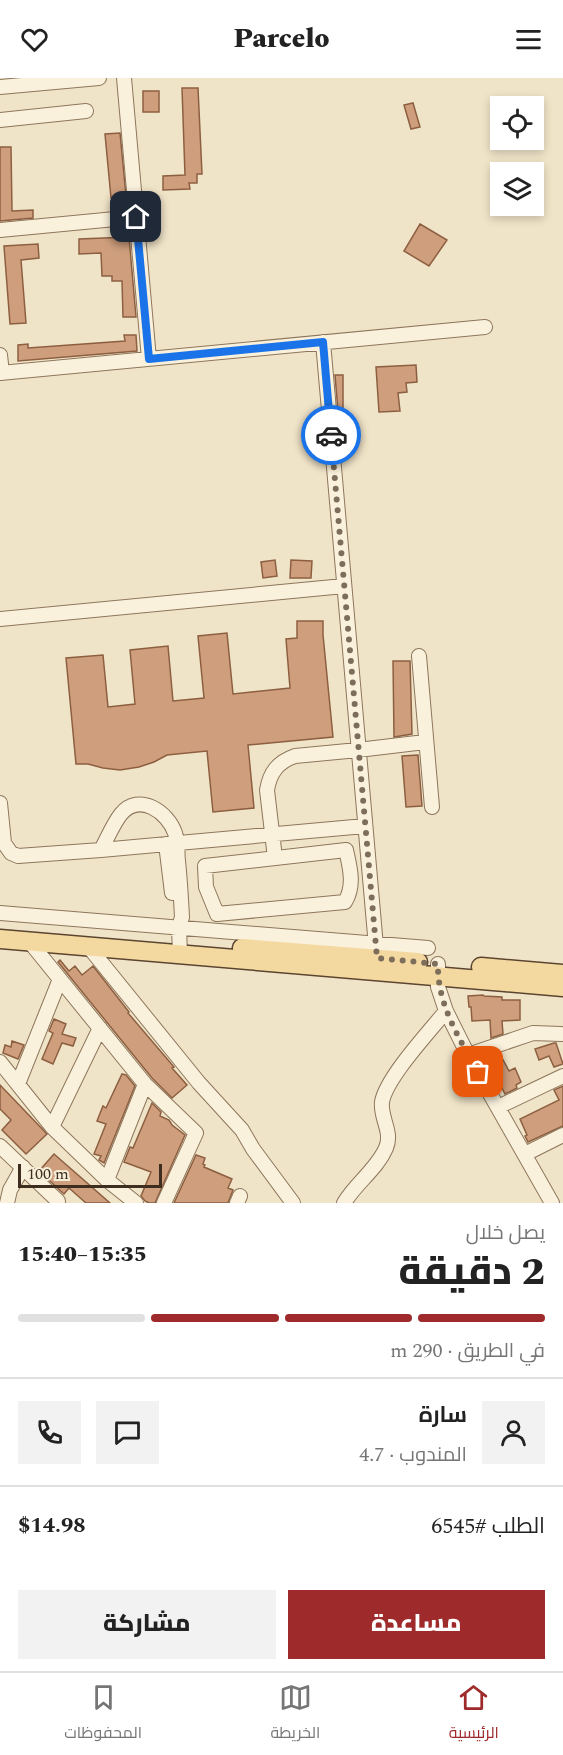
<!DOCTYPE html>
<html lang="ar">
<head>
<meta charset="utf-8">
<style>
	:root { --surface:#fff; --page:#f2f2f2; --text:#222; --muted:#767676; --line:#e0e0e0; --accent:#9e2a2b }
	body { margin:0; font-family:Spectral,Cairo,serif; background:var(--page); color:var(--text); direction:rtl; height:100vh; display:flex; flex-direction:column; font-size:22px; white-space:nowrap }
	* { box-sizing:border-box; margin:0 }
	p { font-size:20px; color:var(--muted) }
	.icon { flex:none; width:33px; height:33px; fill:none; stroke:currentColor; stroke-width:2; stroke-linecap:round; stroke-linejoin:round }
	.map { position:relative; height:1125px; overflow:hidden; direction:ltr }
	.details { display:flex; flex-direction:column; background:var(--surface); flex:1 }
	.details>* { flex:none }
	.controls { position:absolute; left:490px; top:18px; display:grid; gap:12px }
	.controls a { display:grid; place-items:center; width:54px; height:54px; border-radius:0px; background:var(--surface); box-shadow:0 3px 9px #0003; font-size:30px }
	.scale { position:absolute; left:18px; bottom:15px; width:144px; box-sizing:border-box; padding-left:6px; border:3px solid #3d2e20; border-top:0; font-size:16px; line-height:21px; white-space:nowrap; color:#3d2e20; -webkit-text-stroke:4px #f7eed8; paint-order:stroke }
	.pin { position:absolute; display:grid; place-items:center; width:51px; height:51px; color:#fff; margin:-26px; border-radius:12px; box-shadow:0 3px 9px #0006 }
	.courier { position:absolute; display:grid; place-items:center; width:60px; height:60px; margin:-30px; border:4px solid #1a73e8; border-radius:50%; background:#fff; color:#222; box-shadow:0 2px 8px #0007 }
	.summary em { font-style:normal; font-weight:800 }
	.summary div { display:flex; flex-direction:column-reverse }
	.summary { display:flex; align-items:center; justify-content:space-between; height:102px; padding:0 18px }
	h1 { font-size:39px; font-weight:800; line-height:45px }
	.bar { display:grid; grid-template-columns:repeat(4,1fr); gap:9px 6px; align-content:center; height:72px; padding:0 18px }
	.bar i { height:8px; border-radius:4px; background:var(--line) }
	.bar .on { background:var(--accent) }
	.bar p { grid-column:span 4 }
	.line { display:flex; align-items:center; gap:15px; padding:0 18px; border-top:2px solid var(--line) }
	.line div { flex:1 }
	.round { display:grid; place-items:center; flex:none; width:63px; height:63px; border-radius:0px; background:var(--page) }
	.button { display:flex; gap:12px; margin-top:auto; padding:12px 18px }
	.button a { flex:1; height:69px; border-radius:0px; background:var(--accent); color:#fff; font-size:24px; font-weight:800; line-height:69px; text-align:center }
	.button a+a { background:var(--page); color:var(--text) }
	header { display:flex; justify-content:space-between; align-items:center; height:78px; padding:0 18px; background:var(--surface); font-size:27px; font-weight:800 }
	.tabs { display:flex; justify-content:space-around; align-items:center; height:84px; border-top:2px solid var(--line); background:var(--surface); font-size:16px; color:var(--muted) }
	.tabs a { display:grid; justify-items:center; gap:3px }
	.tabs .on { color:var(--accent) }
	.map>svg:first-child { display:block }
</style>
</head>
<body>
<header><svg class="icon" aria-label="menu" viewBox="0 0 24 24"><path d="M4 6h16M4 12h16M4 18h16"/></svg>Parcelo<svg class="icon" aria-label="heart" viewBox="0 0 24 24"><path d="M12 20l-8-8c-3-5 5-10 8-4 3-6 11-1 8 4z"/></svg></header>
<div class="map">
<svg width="563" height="1125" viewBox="0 0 563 1125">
	<rect width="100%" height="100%" fill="#f0e4c8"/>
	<path fill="#cf9f7d" stroke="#8d5f41" stroke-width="1.5" d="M182 10H198L202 96H197V105H189L190 111 163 112V98L185 97Z
		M143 13H159V34H143Z
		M413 25 420 49 411 51 404 27Z
		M120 55 126 118 111 120 105 56Z
		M0 69H11L12 133 33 132V140L0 143Z
		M420 146 447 162 429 188 404 173Z
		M129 159 136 239H123L122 203H112V198H102L101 175 79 176V161Z
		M38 166 39 180 21 182 26 245 10 246 4 168Z
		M124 257H136L137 273 18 283V267L28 266V270L125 263Z
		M416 287 417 304 406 305 407 314 398 315 400 333 379 334 376 289Z
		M335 297H343V345H339Z
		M275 482 277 498 263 500 261 484Z
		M291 482 312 483 311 500H290Z
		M297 543H323V557L333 659 248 667 254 730 213 734 207 673 167 677 154 684 139 689 120 692 103 690 88 686H76L66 580 103 577 108 629 135 626 130 572 168 568 173 623 204 620 198 558 227 555 233 616 290 610 286 561 297 560Z
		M393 583H410L412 656 394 659Z
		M418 677 422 728 406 729 402 678Z
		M60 882 69 893 75 888 82 897 93 888 129 934 128 935 174 989 172 990 187 1007 172 1020 152 1000 58 884Z
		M483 917 484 918 502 919V922H520V942L502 943 503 956 491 960 490 942 472 943 471 929H469L468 918Z
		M54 941 66 946 62 956 76 960 73 968 62 965 53 986 42 981 53 955 49 953Z
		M12 963 24 967 18 981 3 975 5 967 11 969Z
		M554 965H556L563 986 554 989 549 978 539 982 535 971Z
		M500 976 509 993 515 990 521 1004 516 1007 517 1010 505 1016 495 996H494L486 981Z
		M122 996 126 997 135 1008 104 1085 99 1082 101 1078 94 1076 106 1046 97 1043 103 1028 106 1030Z
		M0 1007 47 1056 26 1076 2 1052 11 1042 0 1031Z
		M563 1008V1048L528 1064 525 1058 527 1057 520 1041 559 1022 554 1012Z
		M152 1025 161 1034 160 1038 169 1042 172 1047 185 1057 155 1125H149L145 1123 141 1118 151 1094 124 1084 130 1069 133 1070Z
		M54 1076 110 1125H86L69 1110 64 1116 39 1093Z
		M196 1077 205 1080 203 1086 205 1087 204 1089 232 1101 228 1110 233 1112 228 1125H174Z"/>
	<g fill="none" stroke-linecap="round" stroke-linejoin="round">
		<defs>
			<path id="minor" d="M124 0 149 281
				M0 9 99 0
				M0 42 86 33
				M0 152 136 139
				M323 264 377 880
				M0 277 2 295
				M0 295 485 249
				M0 541 344 508
				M419 578 432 729
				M0 725 4 765 11 775 18 778 101 772 365 748
				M166 766 172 815
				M101 772C107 761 113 746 121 736 139 714 168 734 175 755 178 764 177 774 178 783 180 802 181 820 182 839L179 849 180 877
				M346 772C350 790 355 807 345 824L217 836 206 809 205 788Z
				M275 780 267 712C270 694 278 684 295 678L358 672 425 664
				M0 835 428 870
				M29 863 145 1006 196 1055 164 1125
				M88 868 199 1005 242 1052 253 1071 293 1125
				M438 886V909L446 933 468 977 552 1125
				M468 977 533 955 561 956
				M0 984 52 1049 107 1102 136 1125
				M18 1006 60 901
				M498 1029 563 998
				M52 1049 100 950
				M0 1068 58 1123V1125
				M525 1076 563 1057
				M107 1102 145 1006
				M7 1125 10 1112 23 1089
				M237 1125 240 1118
				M344 1125C356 1105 377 1091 386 1070 393 1054 380 1040 382 1024 386 1000 429 954 446 933"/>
			<path id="major" d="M0 861 563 909
				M242 870 418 884
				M481 889 563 896"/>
		</defs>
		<use href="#minor" stroke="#8d765c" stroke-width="16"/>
		<use href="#major" stroke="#5b4430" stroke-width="21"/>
		<use href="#minor" stroke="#faf1dc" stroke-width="14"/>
		<use href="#major" stroke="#f3d9a0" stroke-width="18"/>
	</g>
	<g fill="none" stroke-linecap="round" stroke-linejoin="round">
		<path stroke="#7c6e5b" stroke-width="6" stroke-dasharray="0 10.8" d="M331 357 377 880 438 886C437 926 459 960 478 994"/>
		<path stroke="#1a73e8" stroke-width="8" d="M136 139 149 281 323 264 331 357"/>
	</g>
</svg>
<div class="controls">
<a><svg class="icon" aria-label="locate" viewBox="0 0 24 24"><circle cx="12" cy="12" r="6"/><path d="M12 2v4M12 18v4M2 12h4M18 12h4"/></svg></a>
<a><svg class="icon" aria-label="layers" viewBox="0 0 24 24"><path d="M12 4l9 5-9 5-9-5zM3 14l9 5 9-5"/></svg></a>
</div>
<div class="scale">100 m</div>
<div class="pin" style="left:478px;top:994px;background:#ea580c"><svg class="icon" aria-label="bag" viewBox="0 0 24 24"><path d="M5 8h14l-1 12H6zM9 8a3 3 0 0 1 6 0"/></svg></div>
<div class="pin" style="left:136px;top:139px;background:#1f2937"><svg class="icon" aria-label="home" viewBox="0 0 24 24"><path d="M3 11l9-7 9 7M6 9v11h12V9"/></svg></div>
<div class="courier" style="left:331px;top:357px"><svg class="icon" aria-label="car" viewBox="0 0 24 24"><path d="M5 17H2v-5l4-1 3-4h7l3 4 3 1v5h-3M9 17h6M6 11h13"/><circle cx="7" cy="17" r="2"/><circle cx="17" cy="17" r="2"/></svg></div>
</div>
<section class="details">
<div class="summary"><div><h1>2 دقيقة</h1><p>يصل خلال</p></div><em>15:35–15:40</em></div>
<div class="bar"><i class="on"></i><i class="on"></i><i class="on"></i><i></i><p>في الطريق · 290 m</p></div>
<div class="line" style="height:108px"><a class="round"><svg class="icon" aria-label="person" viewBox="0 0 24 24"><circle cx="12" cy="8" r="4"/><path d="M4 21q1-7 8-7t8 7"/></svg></a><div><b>سارة</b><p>المندوب · 4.7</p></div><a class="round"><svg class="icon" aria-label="chat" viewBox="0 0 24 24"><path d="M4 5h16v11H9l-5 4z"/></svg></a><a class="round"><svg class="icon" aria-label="phone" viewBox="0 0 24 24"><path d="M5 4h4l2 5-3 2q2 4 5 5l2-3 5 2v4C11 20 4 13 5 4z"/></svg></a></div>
<div class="line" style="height:78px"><div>الطلب #6545</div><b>$14.98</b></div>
<div class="button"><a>مساعدة</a><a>مشاركة</a></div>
</section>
<nav class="tabs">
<a class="on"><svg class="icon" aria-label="home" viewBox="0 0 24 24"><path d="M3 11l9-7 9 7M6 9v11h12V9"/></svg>الرئيسية</a>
<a><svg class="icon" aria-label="map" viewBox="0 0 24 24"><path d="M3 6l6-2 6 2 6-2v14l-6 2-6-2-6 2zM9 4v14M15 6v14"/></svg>الخريطة</a>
<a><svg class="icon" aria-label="saved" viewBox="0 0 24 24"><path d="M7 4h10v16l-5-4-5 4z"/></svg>المحفوظات</a>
</nav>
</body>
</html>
